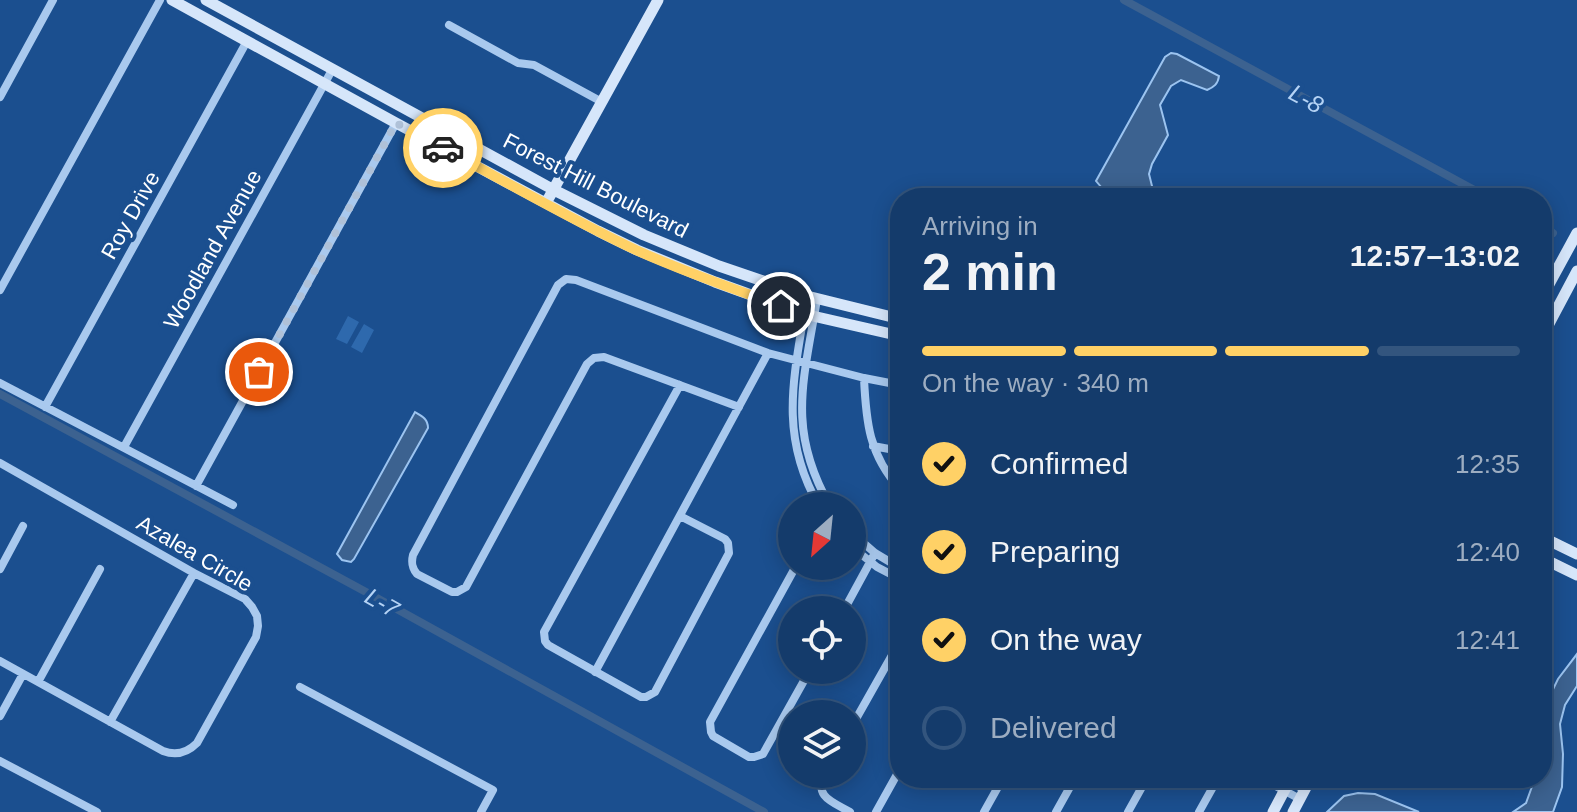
<!DOCTYPE html>
<html lang="en">
<head>
<meta charset="utf-8">
<style>
	:root { --surface:#143b6b; --page:#214673; --text:#f1f3f6; --muted:#9dadc1; --line:#33557e; --accent:#ffd166 }
	body { margin:0; font-family:Arial,sans-serif; background:var(--page); color:var(--text); height:100vh; display:flex; flex-direction:column; font-size:30px; white-space:nowrap }
	* { box-sizing:border-box; margin:0 }
	p { font-size:26px; color:var(--muted) }
	.icon { flex:none; width:44px; height:44px; fill:none; stroke:currentColor; stroke-width:2; stroke-linecap:round; stroke-linejoin:round }
	.map { position:relative; flex:1; overflow:hidden }
	.details { position:absolute; left:890px; top:188px; width:662px; height:600px; display:flex; flex-direction:column; background:var(--surface); border-radius:32px; box-shadow:0 4px 20px #0003,0 0 0 2px var(--line) }
	.details>* { flex:none }
	.needle { width:52px; rotate:207deg }
	.tools { position:absolute; left:778px; top:492px; display:grid; gap:16px }
	.tools a { display:grid; place-items:center; width:88px; height:88px; border-radius:50%; background:var(--surface); box-shadow:0 4px 20px #0003,0 0 0 2px var(--line); font-size:40px }
	.pin { position:absolute; display:grid; place-items:center; width:68px; height:68px; color:#fff; margin:-34px; border:4px solid #fff; border-radius:50%; box-shadow:0 2px 8px #0007 }
	.courier { position:absolute; display:grid; place-items:center; width:80px; height:80px; margin:-40px; border:6px solid #ffd166; border-radius:50%; background:#fff; color:#222; box-shadow:0 2px 10px #0007 }
	.head em { font-style:normal; font-weight:800 }
	.head div { display:flex; flex-direction:column-reverse }
	.head { display:flex; align-items:center; justify-content:space-between; height:136px; padding:0 32px }
	h1 { font-size:52px; font-weight:800; line-height:60px }
	.bar { display:grid; grid-template-columns:repeat(4,1fr); gap:12px 8px; align-content:center; height:96px; padding:0 32px }
	.bar i { height:10px; border-radius:6px; background:var(--line) }
	.bar .active { background:var(--accent) }
	.bar p { grid-column:span 4 }
	ol { padding:0 32px; list-style:none }
	li { display:flex; align-items:center; gap:24px; height:88px }
	li p { margin-inline-start:auto }
	li .icon { padding:8px; border-radius:50%; background:var(--accent); color:#111; stroke-width:4 }
	li:last-child { color:var(--muted) }
	li i { width:44px; height:44px; border:4px solid var(--line); border-radius:50% }
	.map>svg:first-child { display:block }
</style>
</head>
<body>
<div class="map">
<svg width="1577" height="812" viewBox="0 0 1577 812">
	<rect width="100%" height="100%" fill="#1b4f8f"/>
	<path fill="#2e69ad" d="M348 316 359 322 347 344 336 339Z
		M364 324 374 330 362 353 351 347Z"/>
	<path fill="#3c6290" stroke="#9cc4f0" stroke-width="2" d="M1171 53 1177 54 1219 76C1218 84 1214 87 1207 90L1181 80 1171 86 1160 105 1168 135 1152 164 1149 174 1153 190 1148 198C1126 198 1111 201 1096 181L1165 57Z
		M415 412C422 416 428 419 428 428L354 559 351 562 342 560 337 554Z
		M1577 654V686L1565 705 1560 724 1563 754 1562 787 1553 812H1513L1526 803 1534 781 1532 778H1542V712L1558 679Z
		M1358 793 1375 794 1419 812H1327L1344 796Z"/>
	<g fill="none" stroke-linecap="round" stroke-linejoin="round">
		<path stroke="#3c6290" stroke-width="8" d="M1124 0 1489 198
			M1542 227 1553 233
			M0 394 366 592 764 812"/>
		<path stroke="#a9c9ee" stroke-width="8" d="M449 25 518 63 534 65 602 102
			M0 97 53 0
			M0 290 160 0
			M807 296C795 373 777 433 819 506
			M817 299C804 380 786 429 830 506
			M864 378C866 422 869 455 900 489
			M0 383 233 505
			M45 407 247 41
			M739 407 604 357 594 358 587 364 466 587 457 592H452L417 574C412 568 411 563 413 555L558 285 566 279 576 280 768 353 864 378 900 385
			M873 446 900 451
			M124 447 332 70
			M0 463 194 573 245 599 252 607 257 616 258 626 256 637 197 743C187 753 176 756 163 751L0 661
			M196 486 396 123
			M680 516 725 539 728 543 729 553 655 692 646 697H641L548 645 545 641 544 632 680 385
			M852 533 875 553 900 568
			M852 547 877 567 900 579
			M796 566 710 722 711 732 713 736 749 757H754L763 754 810 670
			M0 569 23 526
			M844 610 875 553
			M595 672 768 353
			M38 682 100 569
			M300 687 493 790 481 812
			M0 716 23 674
			M110 722 194 573
			M852 726 900 641
			M0 761 97 812
			M825 774C813 797 833 802 850 812
			M1261 778 1300 799
			M1282 778 1305 790
			M876 812 900 769
			M984 812 1003 778
			M1056 812 1075 778
			M1128 812 1147 778
			M1199 812 1218 778"/>
		<path stroke="#d6e6fa" stroke-width="11" d="M172 0 396 123 598 231 637 250 715 282 804 314 900 336
			M206 0 554 190 644 235 719 266 807 296 900 319
			M546 203 658 0
			M1542 297 1577 233
			M1542 337 1577 271
			M1542 537 1577 554
			M1542 558 1577 575
			M1273 812 1291 778
			M1293 812 1311 778"/>
	</g>
	<g fill="none" stroke-linecap="round" stroke-linejoin="round">
		<path stroke="#afc1d8" stroke-width="8" stroke-dasharray="0 14.4" d="M259 372 396 123 443 148"/>
		<path stroke="#ffd166" stroke-width="10" d="M443 148C508 183 572 220 638 251 685 272 733 289 781 306"/>
	</g>
	<g text-anchor="middle" stroke-width="8" stroke-linejoin="round" paint-order="stroke">
		<g font-size="22" fill="#fff" stroke="#1b4f8f">
			<text transform="translate(596 185) rotate(27)" y="8">Forest Hill Boulevard</text>
			<text transform="translate(130 215) rotate(-61)" y="8">Roy Drive</text>
			<text transform="translate(212 249) rotate(-61)" y="8">Woodland Avenue</text>
			<text transform="translate(195 553) rotate(30)" y="8">Azalea Circle</text>
		</g>
		<g font-size="24" font-style="italic" fill="#b5d3f5" stroke="#1b4f8f">
			<text transform="translate(1306 99) rotate(28)" y="8">L-8</text>
			<text transform="translate(382 603) rotate(29)" y="8">L-7</text>
		</g>
	</g>
</svg>
<div class="tools">
<a><svg class="needle" viewBox="-14 -14 28 28"><path d="M0-13l5 13h-10z" fill="#e53935"/><path d="M0 13l5-13h-10z" fill="#9dadc1"/></svg></a>
<a><svg class="icon" aria-label="locate" viewBox="0 0 24 24"><circle cx="12" cy="12" r="6"/><path d="M12 2v4M12 18v4M2 12h4M18 12h4"/></svg></a>
<a><svg class="icon" aria-label="layers" viewBox="0 0 24 24"><path d="M12 4l9 5-9 5-9-5zM3 14l9 5 9-5"/></svg></a>
</div>
<div class="pin" style="left:259px;top:372px;background:#ea580c"><svg class="icon" aria-label="bag" viewBox="0 0 24 24"><path d="M5 8h14l-1 12H6zM9 8a3 3 0 0 1 6 0"/></svg></div>
<div class="pin" style="left:781px;top:306px;background:#1f2937"><svg class="icon" aria-label="home" viewBox="0 0 24 24"><path d="M3 11l9-7 9 7M6 9v11h12V9"/></svg></div>
<div class="courier" style="left:443px;top:148px"><svg class="icon" aria-label="car" viewBox="0 0 24 24"><path d="M5 17H2v-5l4-1 3-4h7l3 4 3 1v5h-3M9 17h6M6 11h13"/><circle cx="7" cy="17" r="2"/><circle cx="17" cy="17" r="2"/></svg></div>
<section class="details">
<div class="head"><div><h1>2 min</h1><p>Arriving in</p></div><em>12:57–13:02</em></div>
<div class="bar"><i class="active"></i><i class="active"></i><i class="active"></i><i></i><p>On the way · 340 m</p></div>
<ol>
<li><svg class="icon" aria-label="check" viewBox="0 0 24 24"><path d="M5 12l5 5 9-10"/></svg>Confirmed<p>12:35</p></li>
<li><svg class="icon" aria-label="check" viewBox="0 0 24 24"><path d="M5 12l5 5 9-10"/></svg>Preparing<p>12:40</p></li>
<li><svg class="icon" aria-label="check" viewBox="0 0 24 24"><path d="M5 12l5 5 9-10"/></svg>On the way<p>12:41</p></li>
<li><i></i>Delivered</li>
</ol>
</section>
</div>
</body>
</html>
